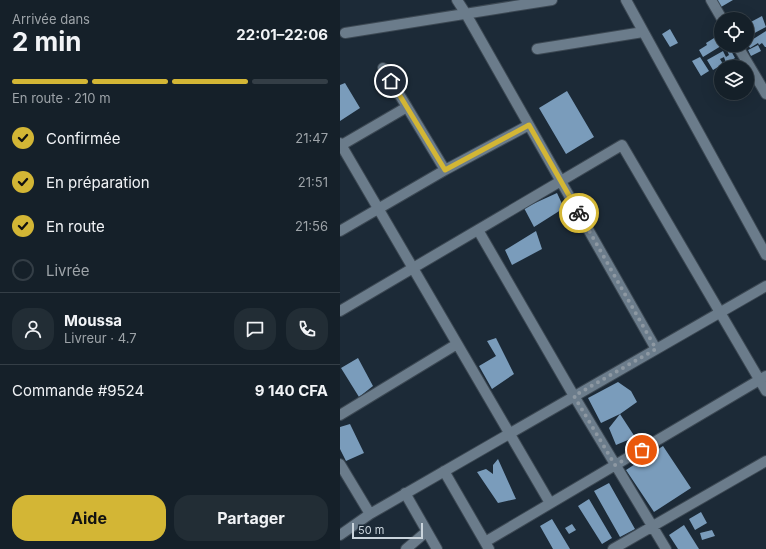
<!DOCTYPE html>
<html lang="fr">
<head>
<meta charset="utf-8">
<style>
	:root { --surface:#152029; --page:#222d35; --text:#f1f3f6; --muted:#9da3a8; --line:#343e46; --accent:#d3b635 }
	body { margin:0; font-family:Inter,sans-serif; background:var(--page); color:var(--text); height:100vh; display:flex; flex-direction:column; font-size:15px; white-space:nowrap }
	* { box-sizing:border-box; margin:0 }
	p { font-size:13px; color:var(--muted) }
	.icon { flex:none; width:22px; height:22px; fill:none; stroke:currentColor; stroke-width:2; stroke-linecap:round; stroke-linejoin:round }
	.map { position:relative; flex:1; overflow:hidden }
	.drawer { display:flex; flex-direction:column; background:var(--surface); width:340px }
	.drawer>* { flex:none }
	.tools { position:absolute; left:374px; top:12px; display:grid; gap:8px }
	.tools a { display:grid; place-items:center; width:40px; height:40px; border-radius:50%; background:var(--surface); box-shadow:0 4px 16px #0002,0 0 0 1px var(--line); font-size:20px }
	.scale { position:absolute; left:12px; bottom:10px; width:71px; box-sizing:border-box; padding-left:4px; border:2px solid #cad4dc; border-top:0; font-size:11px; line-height:14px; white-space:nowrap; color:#cad4dc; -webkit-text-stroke:3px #1c2a37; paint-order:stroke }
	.pin { position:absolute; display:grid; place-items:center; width:34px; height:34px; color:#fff; margin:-17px; border:2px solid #fff; border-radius:50%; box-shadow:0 1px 4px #0007 }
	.courier { position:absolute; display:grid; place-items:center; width:40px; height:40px; margin:-20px; border:3px solid #d3b635; border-radius:50%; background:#fff; color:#222; box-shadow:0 1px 5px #0007 }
	.summary em { font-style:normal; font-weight:700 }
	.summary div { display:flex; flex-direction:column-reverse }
	.summary { display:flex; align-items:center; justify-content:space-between; height:68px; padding:0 12px }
	h1 { font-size:26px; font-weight:700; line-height:30px }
	.bar { display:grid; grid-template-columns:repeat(4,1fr); gap:6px 4px; align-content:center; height:48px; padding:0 12px }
	.bar i { height:5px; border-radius:3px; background:var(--line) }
	.bar .active { background:var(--accent) }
	.bar p { grid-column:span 4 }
	.line { display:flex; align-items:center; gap:10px; padding:0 12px; border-top:1px solid var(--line) }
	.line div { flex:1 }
	.round { display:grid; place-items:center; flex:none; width:42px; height:42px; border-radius:16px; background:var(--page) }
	ol { padding:0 12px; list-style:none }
	li { display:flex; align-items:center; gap:12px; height:44px }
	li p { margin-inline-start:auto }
	li .icon { padding:4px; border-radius:50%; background:var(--accent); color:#111; stroke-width:4 }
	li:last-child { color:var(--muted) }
	li i { width:22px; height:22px; border:2px solid var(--line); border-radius:50% }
	.cta { display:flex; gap:8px; margin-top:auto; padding:8px 12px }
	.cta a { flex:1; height:46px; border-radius:16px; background:var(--accent); color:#111; font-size:16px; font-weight:700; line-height:46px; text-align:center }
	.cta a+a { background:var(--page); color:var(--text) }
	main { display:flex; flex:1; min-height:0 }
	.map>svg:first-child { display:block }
</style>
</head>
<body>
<main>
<section class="drawer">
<div class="summary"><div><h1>2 min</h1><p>Arrivée dans</p></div><em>22:01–22:06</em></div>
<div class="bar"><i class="active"></i><i class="active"></i><i class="active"></i><i></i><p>En route · 210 m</p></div>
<ol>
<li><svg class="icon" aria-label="check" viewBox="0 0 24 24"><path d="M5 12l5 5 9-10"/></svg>Confirmée<p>21:47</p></li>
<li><svg class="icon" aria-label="check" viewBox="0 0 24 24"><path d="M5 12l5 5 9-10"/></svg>En préparation<p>21:51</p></li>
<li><svg class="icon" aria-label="check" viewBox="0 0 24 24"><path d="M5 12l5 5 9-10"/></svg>En route<p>21:56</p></li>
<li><i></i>Livrée</li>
</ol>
<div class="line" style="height:72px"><a class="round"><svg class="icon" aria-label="person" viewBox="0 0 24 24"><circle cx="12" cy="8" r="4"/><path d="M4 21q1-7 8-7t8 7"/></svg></a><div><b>Moussa</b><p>Livreur · 4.7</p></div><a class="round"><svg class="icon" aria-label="chat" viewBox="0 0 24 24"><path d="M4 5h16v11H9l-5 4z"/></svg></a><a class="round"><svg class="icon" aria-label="phone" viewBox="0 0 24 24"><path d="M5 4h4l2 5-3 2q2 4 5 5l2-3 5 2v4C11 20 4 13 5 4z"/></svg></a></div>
<div class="line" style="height:52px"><div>Commande #9524</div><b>9 140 CFA</b></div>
<div class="cta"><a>Aide</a><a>Partager</a></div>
</section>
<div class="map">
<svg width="426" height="549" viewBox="0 0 426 549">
	<rect width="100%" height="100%" fill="#1c2a37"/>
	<path fill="#7a9cbb" d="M377 0H393L381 7Z
		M422 16 426 27 407 37V24Z
		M330 29 338 43 330 47 322 34Z
		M426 31V47H425L422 43 419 45 418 43 410 48 407 43Z
		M379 35 381 40V46L363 57 359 50 367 45 366 43Z
		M418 45 421 51 411 56 408 50Z
		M389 47 395 58 386 63 384 57 380 59 383 64 373 70 367 60 383 51 386 57 389 55 386 48Z
		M360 57 369 71 361 76 352 61Z
		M5 83 20 108 0 121V85Z
		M227 91 254 137 226 154 199 108Z
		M217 193 224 208 194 227 184 208Z
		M196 231 202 249 172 265 165 250Z
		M156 338 174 374 152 389 139 366 156 356 147 341Z
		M18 358 33 386 19 397 1 368Z
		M278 382 291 391 297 402 280 414 295 437 276 445 269 428 280 414 261 423 248 398Z
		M10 424 24 453 6 461 0 449V427Z
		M323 446 351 488 314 512 286 470Z
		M158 459 176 499 158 503 137 472 146 469 153 474V465Z
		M269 483 295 529 280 537 254 491Z
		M249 499 272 538 262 544 238 506Z
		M361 512 367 523 355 530 349 519Z
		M212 519 230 549H213L200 526Z
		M232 524 236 530 229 534 225 528Z
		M344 525 359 549H338L329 535Z
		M372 530 375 536 362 540 360 533Z"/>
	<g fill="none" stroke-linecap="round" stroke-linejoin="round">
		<defs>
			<path id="street" d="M117 0 126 14 316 349
				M286 0 426 255
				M371 0 382 19
				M5 33 212 0
				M397 45 426 94
				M197 49 303 32
				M43 68 67 107
				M0 143 210 503
				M0 146 67 107 105 170
				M138 230 234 396 326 549
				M0 231 105 170 189 125
				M0 311 282 145 426 391
				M0 415 117 344
				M0 464 30 514
				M104 471 149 549
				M65 493 97 549
				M0 535 30 514 426 286
				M145 542 426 376
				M66 549 86 532
				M273 549 426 461"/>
		</defs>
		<use href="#street" stroke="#3c4853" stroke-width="12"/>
		<use href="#street" stroke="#6b7c8b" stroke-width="10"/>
	</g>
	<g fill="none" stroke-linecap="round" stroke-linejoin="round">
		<path stroke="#8d98a2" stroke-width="4" stroke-dasharray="0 7.2" d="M239 213 316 349 234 396 275 465 302 450"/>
		<path stroke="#d3b635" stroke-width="5" d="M51 81 105 170 189 125 239 213"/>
	</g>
</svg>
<div class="tools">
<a><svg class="icon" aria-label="locate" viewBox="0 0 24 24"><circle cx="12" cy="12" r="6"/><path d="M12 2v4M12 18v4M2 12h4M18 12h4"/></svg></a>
<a><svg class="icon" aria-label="layers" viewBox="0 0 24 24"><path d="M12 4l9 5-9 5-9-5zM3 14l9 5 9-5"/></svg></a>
</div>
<div class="scale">50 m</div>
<div class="pin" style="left:302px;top:450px;background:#ea580c"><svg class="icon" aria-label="bag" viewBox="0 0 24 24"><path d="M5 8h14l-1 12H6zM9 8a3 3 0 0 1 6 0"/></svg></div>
<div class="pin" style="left:51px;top:81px;background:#1f2937"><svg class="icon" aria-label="home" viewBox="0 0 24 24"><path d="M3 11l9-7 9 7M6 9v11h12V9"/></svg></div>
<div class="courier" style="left:239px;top:213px"><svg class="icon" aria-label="bike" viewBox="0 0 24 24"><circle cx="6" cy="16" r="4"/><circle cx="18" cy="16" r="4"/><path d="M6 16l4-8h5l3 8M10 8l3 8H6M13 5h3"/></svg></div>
</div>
</main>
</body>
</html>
